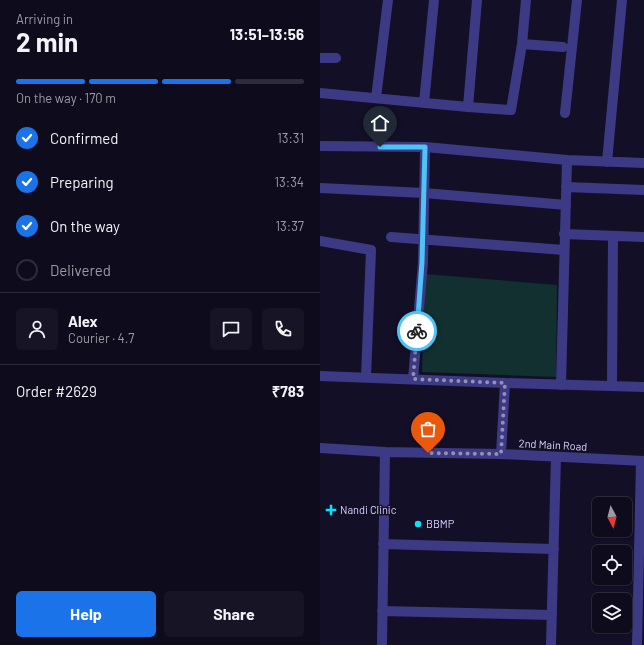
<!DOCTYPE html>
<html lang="en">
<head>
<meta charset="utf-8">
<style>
	:root { --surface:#0e0b1c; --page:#171425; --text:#f1f3f6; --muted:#9b9ba3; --line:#2e2b3b; --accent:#1a73e8 }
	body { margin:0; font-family:Barlow,sans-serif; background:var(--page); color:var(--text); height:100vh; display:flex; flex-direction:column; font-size:15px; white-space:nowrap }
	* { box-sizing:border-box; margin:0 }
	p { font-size:13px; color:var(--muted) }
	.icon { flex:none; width:22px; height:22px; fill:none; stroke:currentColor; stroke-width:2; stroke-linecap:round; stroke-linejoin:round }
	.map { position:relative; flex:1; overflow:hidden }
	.panel { display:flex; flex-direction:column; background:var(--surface); width:320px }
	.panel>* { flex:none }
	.needle { width:26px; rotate:173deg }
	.tools { position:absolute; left:272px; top:497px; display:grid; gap:8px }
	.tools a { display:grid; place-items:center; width:40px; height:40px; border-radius:6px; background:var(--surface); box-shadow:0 1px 3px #0004,0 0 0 1px var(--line); font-size:20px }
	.pin { position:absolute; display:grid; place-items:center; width:34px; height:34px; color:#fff; margin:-41px -17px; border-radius:50% 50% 50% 0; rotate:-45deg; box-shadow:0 0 4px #0007 }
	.pin .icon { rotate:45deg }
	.courier { position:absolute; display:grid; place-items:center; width:40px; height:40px; margin:-20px; border:3px solid #4fc3f7; border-radius:50%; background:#fff; color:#222; box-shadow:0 1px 5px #0007 }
	.head em { font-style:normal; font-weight:700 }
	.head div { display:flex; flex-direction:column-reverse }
	.head { display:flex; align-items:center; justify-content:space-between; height:68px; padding:0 16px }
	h1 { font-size:26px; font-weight:700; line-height:30px }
	.bar { display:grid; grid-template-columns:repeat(4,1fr); gap:6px 4px; align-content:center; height:48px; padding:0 16px }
	.bar i { height:5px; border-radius:3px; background:var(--line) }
	.bar .current { background:var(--accent) }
	.bar p { grid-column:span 4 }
	.line { display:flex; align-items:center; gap:10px; padding:0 16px; border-top:1px solid var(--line) }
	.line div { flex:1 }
	.round { display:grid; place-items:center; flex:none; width:42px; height:42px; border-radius:6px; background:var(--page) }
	ol { padding:0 16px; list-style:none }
	li { display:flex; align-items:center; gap:12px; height:44px }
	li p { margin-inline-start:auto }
	li .icon { padding:4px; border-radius:50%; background:var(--accent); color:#fff; stroke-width:4 }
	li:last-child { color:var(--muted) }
	li i { width:22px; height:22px; border:2px solid var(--line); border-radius:50% }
	.primary-button { display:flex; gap:8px; margin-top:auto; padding:8px 16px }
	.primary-button a { flex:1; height:46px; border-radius:6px; background:var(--accent); color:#fff; font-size:16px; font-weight:700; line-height:46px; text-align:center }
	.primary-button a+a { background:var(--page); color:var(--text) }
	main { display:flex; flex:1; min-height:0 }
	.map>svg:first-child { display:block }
</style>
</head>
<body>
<main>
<section class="panel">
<div class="head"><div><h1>2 min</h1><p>Arriving in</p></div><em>13:51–13:56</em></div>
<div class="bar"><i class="current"></i><i class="current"></i><i class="current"></i><i></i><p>On the way · 170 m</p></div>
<ol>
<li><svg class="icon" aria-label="check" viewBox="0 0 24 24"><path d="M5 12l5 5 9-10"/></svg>Confirmed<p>13:31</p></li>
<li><svg class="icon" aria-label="check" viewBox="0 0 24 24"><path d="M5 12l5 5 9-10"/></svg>Preparing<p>13:34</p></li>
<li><svg class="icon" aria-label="check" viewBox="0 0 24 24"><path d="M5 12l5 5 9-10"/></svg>On the way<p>13:37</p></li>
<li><i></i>Delivered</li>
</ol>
<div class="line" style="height:72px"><a class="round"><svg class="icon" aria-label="person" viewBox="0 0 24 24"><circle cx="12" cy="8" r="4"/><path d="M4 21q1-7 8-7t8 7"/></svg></a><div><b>Alex</b><p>Courier · 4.7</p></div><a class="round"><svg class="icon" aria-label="chat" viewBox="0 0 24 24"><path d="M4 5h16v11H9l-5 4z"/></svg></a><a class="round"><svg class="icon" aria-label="phone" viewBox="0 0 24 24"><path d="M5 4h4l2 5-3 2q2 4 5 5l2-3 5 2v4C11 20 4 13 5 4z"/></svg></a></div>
<div class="line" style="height:52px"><div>Order #2629</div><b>₹783</b></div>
<div class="primary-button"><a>Help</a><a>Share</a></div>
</section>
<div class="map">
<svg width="324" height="645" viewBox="0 0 324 645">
	<rect width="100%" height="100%" fill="#130f26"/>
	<path fill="#12302f" d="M105 274 237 285 236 377 102 372Z"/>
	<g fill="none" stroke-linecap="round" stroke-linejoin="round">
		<path stroke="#3d3a85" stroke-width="10" d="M202 44 243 47
			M0 58H16
			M0 93 148 107 191 110 202 44 206 0
			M56 98 68 0
			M104 103 114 0
			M148 107 157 0
			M245 113 257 0
			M0 146 105 147 247 160 324 163
			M287 162 302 0
			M246 187 324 190
			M0 188 104 193 246 205
			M244 234 324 237
			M71 237 244 250
			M0 241 51 250 46 377
			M0 376 185 383 324 387
			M93 379 103 262 105 147
			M241 385 247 160
			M292 386 293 236
			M0 448 65 452 181 454 324 461
			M181 454 185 383
			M63 544 234 549
			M62 611 232 615
			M62 645 65 452
			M231 645 236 457
			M317 645 321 461"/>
	</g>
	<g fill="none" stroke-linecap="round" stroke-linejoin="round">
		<path stroke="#948fb3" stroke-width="4" stroke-dasharray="0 7.2" d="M97 331 93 379 185 383 181 454 108 453"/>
		<path stroke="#4fc3f7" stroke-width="5" d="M60 147H105L102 262 97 331"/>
	</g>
	<g fill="#00e5ff" stroke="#130f26" stroke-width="1.5">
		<path d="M9 504h4v4h4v4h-4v4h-4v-4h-4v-4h4z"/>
		<circle cx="98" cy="524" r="4"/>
	</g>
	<g text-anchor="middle" stroke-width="3" stroke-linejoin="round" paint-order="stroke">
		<g font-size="11" fill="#d9d4ff" stroke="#130f26">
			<text transform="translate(233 445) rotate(3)" y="4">2nd Main Road</text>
		</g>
		<g font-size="11" fill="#d9d4ff" stroke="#130f26" text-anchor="start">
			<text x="20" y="514">Nandi Clinic</text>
			<text x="106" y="528">BBMP</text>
		</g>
	</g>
</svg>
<div class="tools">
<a><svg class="needle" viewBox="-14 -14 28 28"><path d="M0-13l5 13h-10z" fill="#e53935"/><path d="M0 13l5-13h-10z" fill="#9b9ba3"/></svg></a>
<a><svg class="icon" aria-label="locate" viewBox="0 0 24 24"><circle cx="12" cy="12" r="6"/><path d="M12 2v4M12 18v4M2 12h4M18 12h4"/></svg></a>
<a><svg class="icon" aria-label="layers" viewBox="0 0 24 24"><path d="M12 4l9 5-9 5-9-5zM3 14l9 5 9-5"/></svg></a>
</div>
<div class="pin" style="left:108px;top:453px;background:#ea580c"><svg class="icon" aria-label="bag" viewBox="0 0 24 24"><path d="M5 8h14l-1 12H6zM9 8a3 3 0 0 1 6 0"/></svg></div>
<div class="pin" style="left:60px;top:147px;background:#1f2937"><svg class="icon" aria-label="home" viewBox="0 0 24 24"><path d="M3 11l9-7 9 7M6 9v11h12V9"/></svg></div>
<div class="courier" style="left:97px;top:331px"><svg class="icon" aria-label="bike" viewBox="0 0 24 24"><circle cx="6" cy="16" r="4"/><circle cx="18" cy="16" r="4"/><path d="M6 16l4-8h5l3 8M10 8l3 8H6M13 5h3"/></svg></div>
</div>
</main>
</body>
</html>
